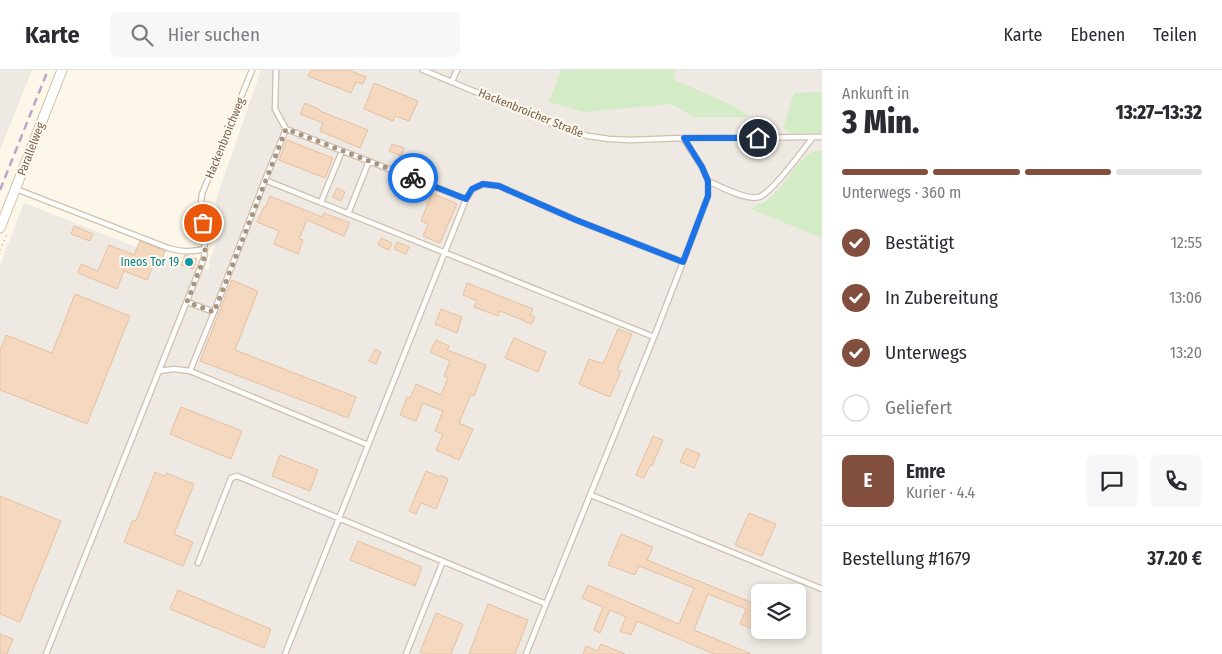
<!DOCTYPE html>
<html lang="de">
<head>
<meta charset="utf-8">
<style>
	:root { --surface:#fff; --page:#f7f7f7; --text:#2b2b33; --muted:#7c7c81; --line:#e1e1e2; --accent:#824e3d }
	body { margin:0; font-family:"Fira Sans Condensed",sans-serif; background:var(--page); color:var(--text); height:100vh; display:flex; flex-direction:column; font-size:19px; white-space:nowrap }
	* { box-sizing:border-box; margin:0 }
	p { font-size:16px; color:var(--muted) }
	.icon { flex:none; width:28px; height:28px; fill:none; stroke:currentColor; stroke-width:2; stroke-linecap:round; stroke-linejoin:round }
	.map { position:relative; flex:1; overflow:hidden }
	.details { display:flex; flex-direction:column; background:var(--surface); width:400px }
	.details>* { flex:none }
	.buttons { position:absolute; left:751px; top:514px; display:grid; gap:10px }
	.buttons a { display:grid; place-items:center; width:55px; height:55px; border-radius:8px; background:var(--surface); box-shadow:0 2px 8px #0003; font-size:25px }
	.pin { position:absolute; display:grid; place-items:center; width:42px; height:42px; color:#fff; margin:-21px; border:2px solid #fff; border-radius:50%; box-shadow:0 1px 5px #0007 }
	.courier { position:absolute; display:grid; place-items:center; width:50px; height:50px; margin:-25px; border:4px solid #1a73e8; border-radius:50%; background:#fff; color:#222; box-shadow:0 1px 6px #0007 }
	.headline em { font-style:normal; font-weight:800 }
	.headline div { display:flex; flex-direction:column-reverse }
	.headline { display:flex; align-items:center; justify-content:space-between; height:85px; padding:0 20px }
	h1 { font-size:32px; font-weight:800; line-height:38px }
	.bar { display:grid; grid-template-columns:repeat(4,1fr); gap:8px 5px; align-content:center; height:60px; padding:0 20px }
	.bar i { height:6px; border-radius:4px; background:var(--line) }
	.bar .current { background:var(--accent) }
	.bar p { grid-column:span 4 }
	.line { display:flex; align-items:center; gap:12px; padding:0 20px; border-top:1px solid var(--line) }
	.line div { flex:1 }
	.round { display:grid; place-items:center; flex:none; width:52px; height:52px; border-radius:8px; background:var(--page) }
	ol { padding:0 20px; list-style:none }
	li { display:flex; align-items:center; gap:15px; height:55px }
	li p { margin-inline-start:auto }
	li .icon { padding:5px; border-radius:50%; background:var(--accent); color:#fff; stroke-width:4 }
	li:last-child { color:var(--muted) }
	li i { width:28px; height:28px; border:2px solid var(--line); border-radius:50% }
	header { display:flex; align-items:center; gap:30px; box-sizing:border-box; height:70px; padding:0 25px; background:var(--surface); border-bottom:1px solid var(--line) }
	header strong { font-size:24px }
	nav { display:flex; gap:28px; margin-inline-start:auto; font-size:18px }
	.search { width:350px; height:45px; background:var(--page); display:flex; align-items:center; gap:12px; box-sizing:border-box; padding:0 18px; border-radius:8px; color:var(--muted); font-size:19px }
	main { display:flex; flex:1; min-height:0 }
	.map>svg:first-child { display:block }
</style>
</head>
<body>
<header>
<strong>Karte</strong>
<div class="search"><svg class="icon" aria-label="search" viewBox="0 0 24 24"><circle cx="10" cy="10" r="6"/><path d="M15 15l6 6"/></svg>Hier suchen</div>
<nav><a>Karte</a><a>Ebenen</a><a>Teilen</a></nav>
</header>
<main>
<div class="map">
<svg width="822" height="584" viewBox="0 0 822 584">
	<rect width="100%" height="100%" fill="#fdf7e9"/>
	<path fill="#eee9e2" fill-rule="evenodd" d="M0 0H32L0 80Z
		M261 0H822V584H0V195L24 133 193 199 195 194 208 200 210 196 209 192 220 162 216 130ZM760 522H798V560H760Z"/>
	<path fill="#d3ecc6" d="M561 0H675L674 10 728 33 751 47H695L671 34 584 42 549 32Z
		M822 22V63H790L783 58 794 23Z
		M815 81H822V168L751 139C756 134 759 135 765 132 769 129 773 125 777 121 789 109 798 88 815 81Z"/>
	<path fill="#f4d8bf" stroke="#e8c09f" d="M311 0H348L366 7 363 14 356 12 351 23 308 6Z
		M374 13 418 31 409 51 395 46 393 51 364 39Z
		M305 33 320 40V41L368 60 360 78 320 61 323 53 300 44Z
		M287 70 333 88 325 108 279 90Z
		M392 74 404 78 401 86 389 81Z
		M337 118 345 122 341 131 333 127Z
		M432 123 457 134 440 173 423 166 428 154 421 151Z
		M270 126 322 147 324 143 350 153 344 166 307 150 299 169 303 170 298 184 274 174 279 161 257 152 264 137 265 138Z
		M74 156 93 164 90 171 71 164Z
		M381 168 392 173 389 180 378 175Z
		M140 171 165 181 162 190 156 188 147 210 124 201 117 219 78 203 81 194 98 201 109 175 134 185Z
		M397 172 409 177 406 184 394 179Z
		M185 185 197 189 193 199 181 195Z
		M232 210 258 221 235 280 356 327 348 348 200 291Z
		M467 213 533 239 530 245 535 247 532 254 500 241 498 246 474 237 477 231 463 225Z
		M75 224 130 246 87 354 0 320V281L6 265 52 283Z
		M441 239 462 247 457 263 435 254Z
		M618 259 632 264 617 300 621 301 610 327 579 314 589 289 603 294Z
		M514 268 546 282 538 302 505 288Z
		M436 270 449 276 447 280 486 295 474 326 471 324 459 353 473 359 459 390 436 380 443 364 435 361 443 341 423 333 416 351 400 345 407 327 410 328 416 314 441 325 448 308 444 306 450 291 430 282Z
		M375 279 381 282 376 294 369 291Z
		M181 337 242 361 231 389 170 364Z
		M653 366 663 370 652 396 650 395 644 408 636 405Z
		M686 378 700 384 694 398 680 392Z
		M280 385 318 400 310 421 272 406Z
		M426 401 440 407 441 405 448 409 436 439 421 433 416 444 409 441Z
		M155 402 165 406 166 403 194 414 174 464 193 472 183 496 124 472 133 450 136 451Z
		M0 426 61 451 20 552 0 544Z
		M749 443 776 454 762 486 735 475Z
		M621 464 653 477 647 490 760 536V562L740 554 746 539 708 524 694 560 751 584H714L637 551 631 565 620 561 626 547 610 540 600 563 594 560 603 537 582 528 588 515 679 554 694 518 639 496 635 505 608 495Z
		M358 471 422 497 415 516 350 490Z
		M178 520 271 559 264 578 170 539Z
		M488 534 528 550 515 584H469Z
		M436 543 463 554 451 584H426L420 582Z
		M0 564 13 569 7 584H0Z
		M601 574 625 584H583L586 576 598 581Z"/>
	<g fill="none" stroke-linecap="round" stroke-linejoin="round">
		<defs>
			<path id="lane" d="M276 0 275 39 286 59 466 129
				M423 0 562 58 588 66 609 69 630 70 683 68 822 67
				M452 11 457 0
				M265 110 286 59
				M708 111C719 116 747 131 759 127 771 124 804 79 813 67
				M16 119 168 178C182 182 190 182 205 179
				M321 132 342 81
				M348 144 369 91
				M683 192 708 126V111L702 97 683 68
				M187 232 214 242 265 110 654 267
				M159 301 174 299 190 301 368 375
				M190 301 214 242
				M591 425 822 519
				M198 493 231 408 237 406 546 534 526 584
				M46 584 204 188C207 166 198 145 202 124L252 0
				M285 584 466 129 473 119 483 114 499 116 576 150 683 192 654 267 546 534
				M406 584 443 491"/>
			<path id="street" d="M0 158 62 0"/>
		</defs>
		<use href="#lane" stroke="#d1bfad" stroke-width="7"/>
		<use href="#street" stroke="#d1bfad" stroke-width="11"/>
		<path stroke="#dabba1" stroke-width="2" stroke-dasharray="1 4" stroke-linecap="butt" d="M0 180 7 164"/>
		<use href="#lane" stroke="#fff" stroke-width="4.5"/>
		<use href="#street" stroke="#fff" stroke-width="9"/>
		<path stroke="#bba5c9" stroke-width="2.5" stroke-dasharray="8 5" stroke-linecap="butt" d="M0 120 48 0"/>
	</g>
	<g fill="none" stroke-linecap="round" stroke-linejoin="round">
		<path stroke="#a89482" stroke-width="5" stroke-dasharray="0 9" d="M203 153 205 179 204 188 187 232 214 242 286 59 413 108"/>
		<path stroke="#1a73e8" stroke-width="6" d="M413 108 466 129 472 119 483 114 499 116 576 150 683 192 708 126V111L702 97 684 68H758"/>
	</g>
	<circle fill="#0f9aa8" stroke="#fffaf0" stroke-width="2" cx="189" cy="192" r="5"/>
	<g text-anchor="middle" stroke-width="4" stroke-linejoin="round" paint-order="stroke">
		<g font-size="12" fill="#7a5f4a" stroke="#fffaf0">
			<text transform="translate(531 43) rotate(22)" y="4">Hackenbroicher Straße</text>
			<text transform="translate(225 68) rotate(-68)" y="4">Hackenbroichweg</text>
			<text transform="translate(31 79) rotate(-69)" y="4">Parallelweg</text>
		</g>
		<g font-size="12" fill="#0d838f" stroke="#fffaf0" text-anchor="end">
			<text x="179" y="196">Ineos Tor 19</text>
		</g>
	</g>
</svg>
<div class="buttons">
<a><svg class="icon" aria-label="layers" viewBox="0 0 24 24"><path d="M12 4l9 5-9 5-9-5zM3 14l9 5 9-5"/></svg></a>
</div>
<div class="pin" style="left:203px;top:153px;background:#ea580c"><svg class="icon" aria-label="bag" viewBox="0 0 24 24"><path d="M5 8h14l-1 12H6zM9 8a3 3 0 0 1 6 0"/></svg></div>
<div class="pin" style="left:758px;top:68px;background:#1f2937"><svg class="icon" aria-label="home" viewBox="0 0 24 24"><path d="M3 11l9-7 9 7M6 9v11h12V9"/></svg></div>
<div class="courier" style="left:413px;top:108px"><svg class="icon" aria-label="bike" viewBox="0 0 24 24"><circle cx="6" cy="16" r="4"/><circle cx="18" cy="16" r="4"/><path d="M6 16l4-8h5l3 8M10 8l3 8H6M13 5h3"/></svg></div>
</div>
<section class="details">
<div class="headline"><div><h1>3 Min.</h1><p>Ankunft in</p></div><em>13:27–13:32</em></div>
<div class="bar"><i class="current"></i><i class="current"></i><i class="current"></i><i></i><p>Unterwegs · 360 m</p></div>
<ol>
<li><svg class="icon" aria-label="check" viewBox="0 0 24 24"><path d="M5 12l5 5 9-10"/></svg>Bestätigt<p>12:55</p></li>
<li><svg class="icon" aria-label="check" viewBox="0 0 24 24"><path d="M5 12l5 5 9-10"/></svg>In Zubereitung<p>13:06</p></li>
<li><svg class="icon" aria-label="check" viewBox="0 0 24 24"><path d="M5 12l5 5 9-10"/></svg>Unterwegs<p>13:20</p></li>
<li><i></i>Geliefert</li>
</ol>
<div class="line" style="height:90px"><b class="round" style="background:var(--accent);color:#fff">E</b><div><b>Emre</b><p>Kurier · 4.4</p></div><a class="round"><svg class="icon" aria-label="chat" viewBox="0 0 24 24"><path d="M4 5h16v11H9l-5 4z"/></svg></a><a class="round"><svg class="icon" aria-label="phone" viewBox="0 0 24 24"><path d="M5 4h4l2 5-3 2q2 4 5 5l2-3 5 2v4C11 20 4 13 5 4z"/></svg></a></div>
<div class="line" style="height:65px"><div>Bestellung #1679</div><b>37.20 €</b></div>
</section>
</main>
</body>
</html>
